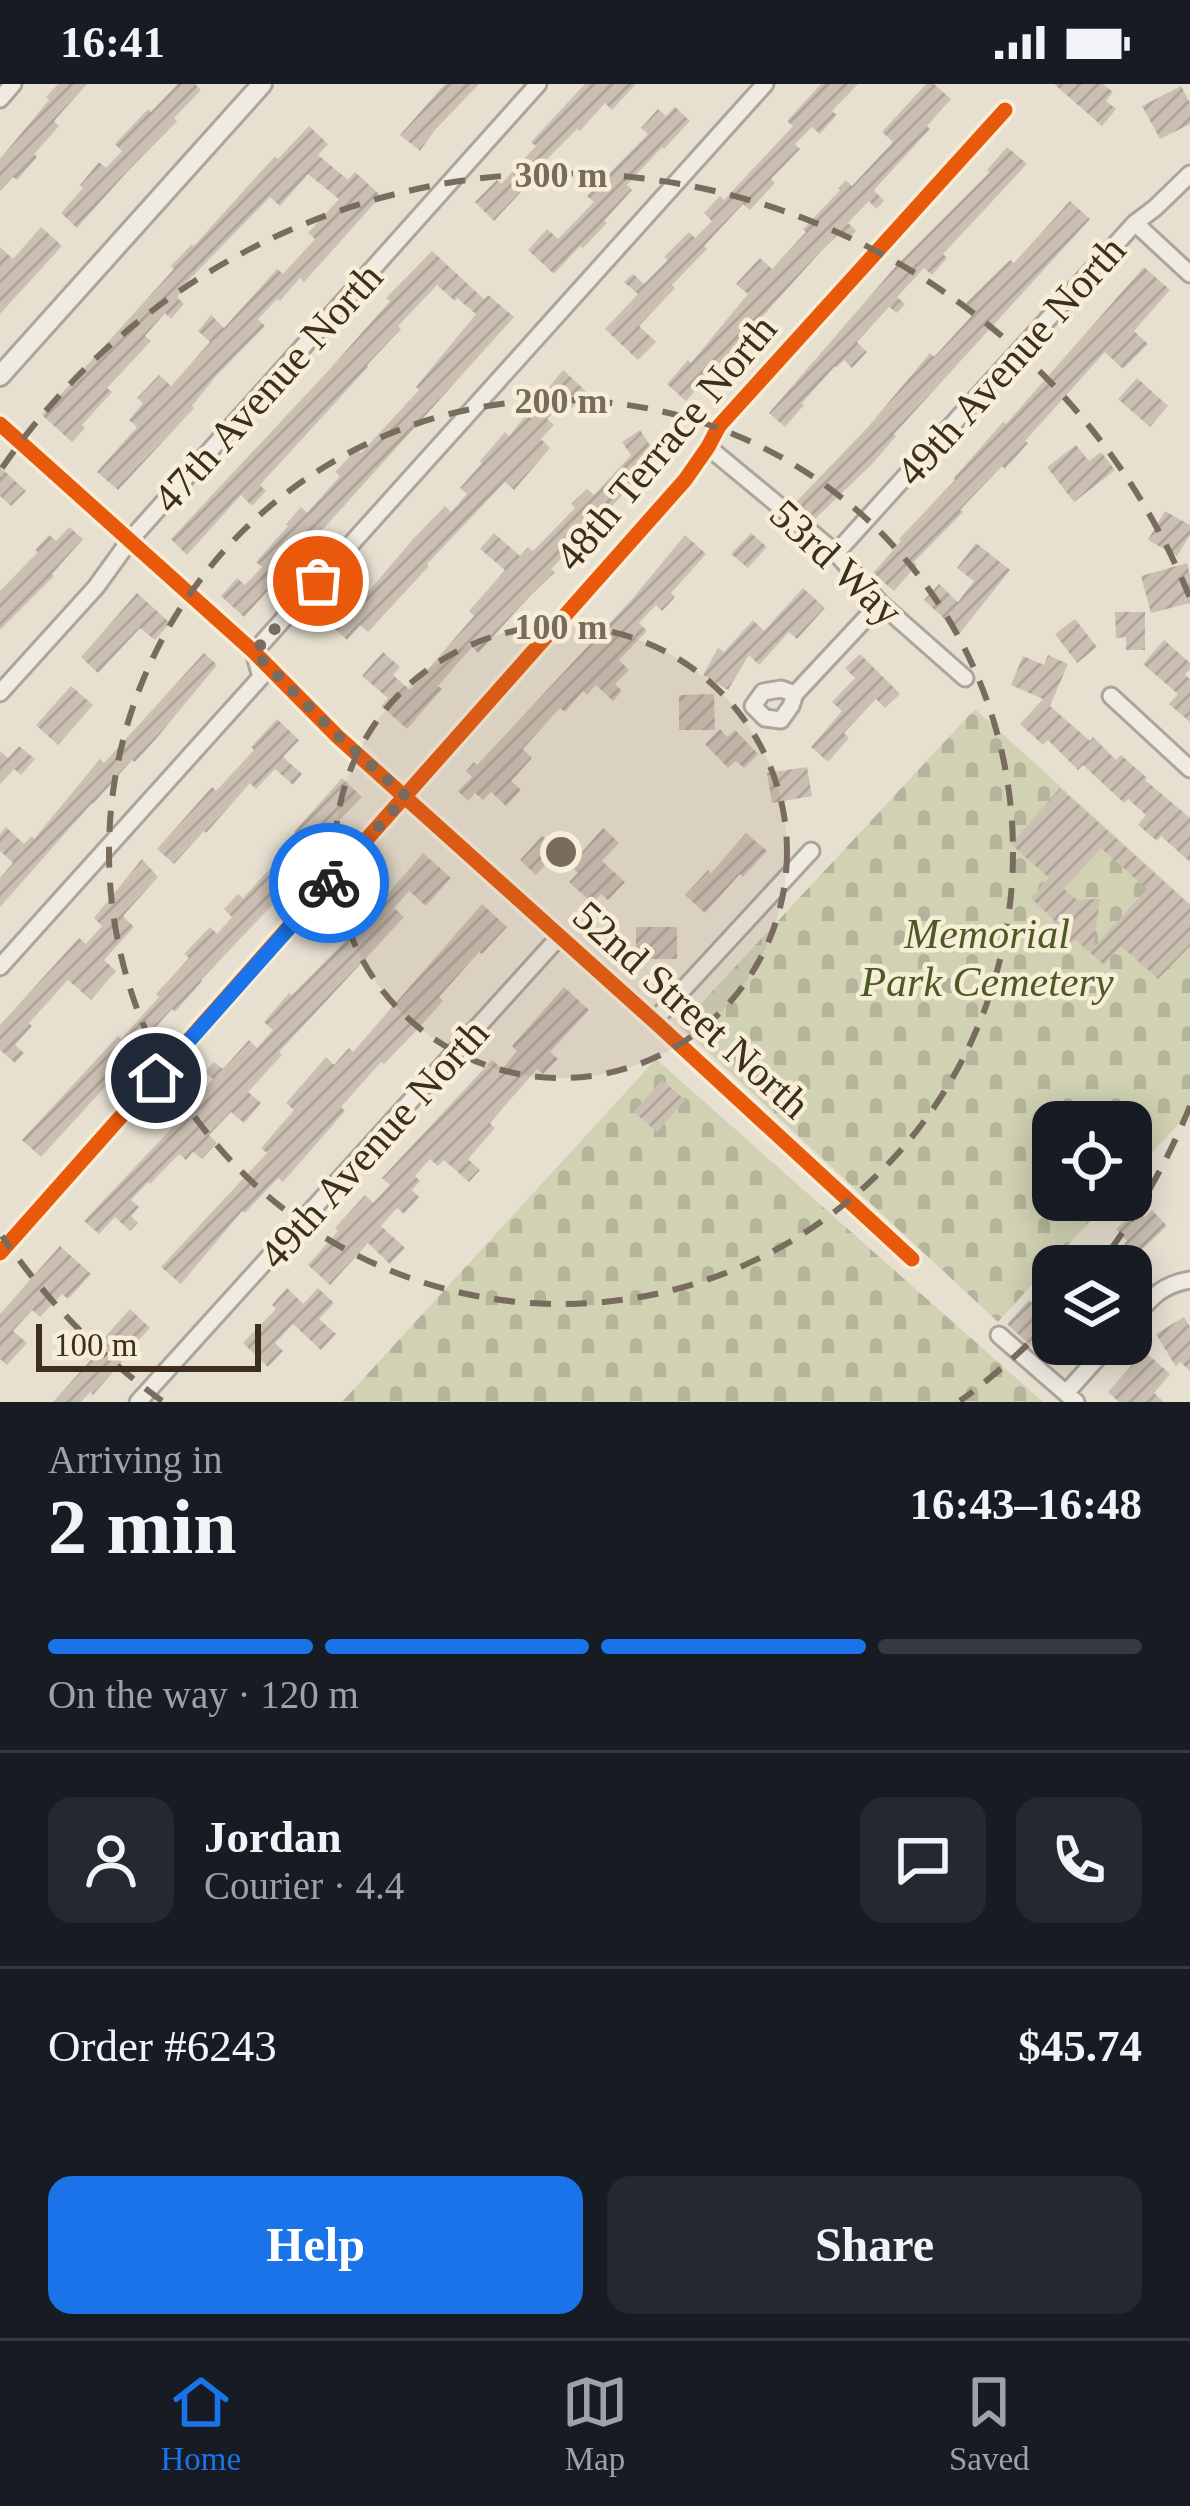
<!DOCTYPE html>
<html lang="en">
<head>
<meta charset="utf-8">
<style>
	:root { --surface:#171b24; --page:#242831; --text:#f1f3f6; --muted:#9ea1a6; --line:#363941; --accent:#1a73e8 }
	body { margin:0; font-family:Georgia,serif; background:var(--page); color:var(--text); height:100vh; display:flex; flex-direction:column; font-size:45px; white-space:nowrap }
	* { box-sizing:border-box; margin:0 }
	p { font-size:39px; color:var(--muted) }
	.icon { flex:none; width:66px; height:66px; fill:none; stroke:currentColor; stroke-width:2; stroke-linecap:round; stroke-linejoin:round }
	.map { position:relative; height:1318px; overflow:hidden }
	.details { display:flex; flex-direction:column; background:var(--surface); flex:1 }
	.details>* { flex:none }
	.controls { position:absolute; left:1032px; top:1017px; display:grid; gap:24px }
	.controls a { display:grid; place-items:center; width:120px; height:120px; border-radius:24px; background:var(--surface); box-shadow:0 6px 30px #0003; font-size:60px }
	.scale { position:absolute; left:36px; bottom:30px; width:225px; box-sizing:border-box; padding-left:12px; border:6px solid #3d2e20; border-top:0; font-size:33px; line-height:42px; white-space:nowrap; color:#3d2e20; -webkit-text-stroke:9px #f7eed8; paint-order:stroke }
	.pin { position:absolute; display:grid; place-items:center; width:102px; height:102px; color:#fff; margin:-51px; border:6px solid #fff; border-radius:50%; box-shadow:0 3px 12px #0007 }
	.courier { position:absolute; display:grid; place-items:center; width:120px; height:120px; margin:-60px; border:9px solid #1a73e8; border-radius:50%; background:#fff; color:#222; box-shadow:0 3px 15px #0007 }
	.summary em { font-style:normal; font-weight:700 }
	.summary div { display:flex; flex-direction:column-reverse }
	.summary { display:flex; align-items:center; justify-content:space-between; height:204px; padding:0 48px }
	h1 { font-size:78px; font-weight:700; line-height:90px }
	.bar { display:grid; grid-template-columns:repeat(4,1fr); gap:18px 12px; align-content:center; height:144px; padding:0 48px }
	.bar i { height:15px; border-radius:9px; background:var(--line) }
	.bar .selected { background:var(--accent) }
	.bar p { grid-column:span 4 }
	.line { display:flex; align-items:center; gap:30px; padding:0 48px; border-top:3px solid var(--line) }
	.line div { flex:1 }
	.round { display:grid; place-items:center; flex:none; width:126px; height:126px; border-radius:24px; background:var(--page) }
	.action { display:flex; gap:24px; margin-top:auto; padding:24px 48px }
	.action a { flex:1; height:138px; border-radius:24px; background:var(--accent); color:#fff; font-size:48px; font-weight:700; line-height:138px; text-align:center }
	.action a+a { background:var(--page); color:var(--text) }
	.status { display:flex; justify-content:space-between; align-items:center; height:84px; padding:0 60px; background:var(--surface); direction:ltr }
	.status svg { height:33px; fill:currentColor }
	.tabs { display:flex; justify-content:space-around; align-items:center; height:168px; border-top:3px solid var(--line); background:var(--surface); font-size:33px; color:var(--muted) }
	.tabs a { display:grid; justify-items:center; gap:6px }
	.tabs .selected { color:var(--accent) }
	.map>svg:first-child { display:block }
</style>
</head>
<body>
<div class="status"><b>16:41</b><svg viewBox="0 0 49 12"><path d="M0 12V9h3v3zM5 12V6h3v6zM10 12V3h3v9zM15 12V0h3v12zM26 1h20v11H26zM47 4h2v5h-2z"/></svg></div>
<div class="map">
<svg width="1190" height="1318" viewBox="0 0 1190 1318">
	<defs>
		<pattern id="cemetery-stones" width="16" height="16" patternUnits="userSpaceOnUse" patternTransform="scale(3)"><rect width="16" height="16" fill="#d1d1b3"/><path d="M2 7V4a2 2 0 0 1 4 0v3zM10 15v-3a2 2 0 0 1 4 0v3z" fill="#b4b49a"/></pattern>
		<pattern id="building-hatch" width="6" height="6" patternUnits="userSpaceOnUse" patternTransform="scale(3)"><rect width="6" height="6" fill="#cbbfb2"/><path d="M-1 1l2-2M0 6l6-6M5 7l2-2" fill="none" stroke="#afa499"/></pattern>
	</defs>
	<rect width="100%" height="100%" fill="#e7e0d1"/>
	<path fill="url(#cemetery-stones)" d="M975 625 1190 820V1027L1131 1092V1038H1053V1116H1109L998 1238 680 942Z
		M656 975 1043 1318H342Z"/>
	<path fill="url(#building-hatch)" fill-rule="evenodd" d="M58 0H87L54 37 59 42 34 70 37 73 17 96 13 93 0 107V75L49 16 46 13Z
		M178 0H195L201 6 174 34 177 37 126 89 77 144 61 129 83 104 80 101 99 78 106 84 122 67 115 60 148 25 151 28Z
		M445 0H479L435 46 420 67 400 51Z
		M585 0H636L612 26 605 19 580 47 577 45 542 80 545 82 494 137 475 118 497 96 501 100 536 62 531 58Z
		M821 0H858L832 27 837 31 820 50 812 43 795 60 800 65 771 95 775 99 750 126 743 120 704 162 707 165 672 201 675 204 639 242 656 258 638 276 605 245 638 210 624 198 633 190 644 200 668 176 664 173 689 148 695 154 712 137 704 129 720 112 724 116 793 42 787 37Z
		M926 0H934L951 15 927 42 930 45 874 106 884 117 876 125 869 117 848 139 856 147 848 156 840 149 823 165 686 317 667 300 688 276 691 279 748 210 736 200 760 174 772 185 806 148 803 145 840 106 838 104 846 96 852 102 893 58 882 48Z
		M1054 0H1103L1113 8 1106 17 1116 25 1102 42Z
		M1181 2 1190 19V40L1160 55 1142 22Z
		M675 23 690 37 664 65 662 63 627 101 632 106 604 137 607 139 583 164 580 162 554 190 528 166 547 145 558 155 594 118 587 112 648 50 641 44 658 25 666 32Z
		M309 42 328 60 318 71 348 96 355 88 381 112 304 198 300 194 280 217 277 215 258 235 265 242 216 292 192 322 194 324 118 406 97 388 137 343 129 336 143 319 137 314 159 291 171 302 210 258 198 247 211 231 224 244 277 185 283 190 315 155 308 149 339 115 308 90 280 122 270 113 182 203 184 205 177 213 184 220 171 235 165 229 145 252 151 257 107 304 112 308 82 341 85 344 72 358 42 331 174 185 171 182 192 160 194 162 275 72 278 75Z
		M1007 63 1027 80 943 170 947 174 932 191 924 184 897 213 905 220 897 229 889 223 857 258 867 268 852 284 844 276 836 284 835 282 802 319 804 321 785 343 769 329 896 182 990 88 987 86Z
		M1070 117 1090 135 894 350 896 352 874 378 815 435 796 418 868 343 930 269 934 273 967 237 974 228 966 219 1010 176 1014 179Z
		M41 143 62 162 0 230V163L13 175Z
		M432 167 484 215 488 211 514 233 244 533 221 512 237 494 245 501 262 483 256 478 288 442 286 440 301 423 307 429 340 392 335 388 357 365 361 369 419 306 416 303 476 230 457 214 455 217 437 201 398 242 401 245 367 281 368 283 260 401 266 407 252 422 241 411 187 471 171 455 329 286 390 217 386 214Z
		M1144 183 1170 206 1134 247 1148 260 1123 285 1105 268 1025 357 1028 359 1005 385 1002 382 960 426 963 428 914 478 917 481 894 507 873 489 901 457 899 455 955 396 954 394 1003 338 1006 340Z
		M563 286 587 308 572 324 564 317 547 335 554 341 541 355 550 364 514 406 505 398 427 480 429 482 368 548 360 541 347 556 332 542 352 520 355 523 414 454 445 422 451 428 467 410 460 404 482 379 480 377 505 348 509 352Z
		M1137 294 1168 322 1150 343 1118 315Z
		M640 346 658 374 632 391 637 396 551 485 555 488 530 512 478 569 472 563 438 602 442 605 407 645 381 622 388 614 362 592 383 568 400 583 393 591 410 606 474 532 469 527 505 486 480 465 494 449 520 472 528 463 533 467 575 424 571 420 587 405 594 411 631 371 622 358Z
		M1076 361 1089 377 1101 368 1115 386 1074 418 1047 383Z
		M0 383 26 407 11 422 0 412Z
		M1165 427 1190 441V451L1177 472 1148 456Z
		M69 443 83 455 52 490 54 492 0 546V507L38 468 35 466 49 451 56 457Z
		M751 449 767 463 748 484 731 470Z
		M685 451 706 470 671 509 675 513 662 527 656 521 639 539 647 547 619 576 629 586 615 600 622 607 613 617 596 601 587 611 583 607 565 628 560 624 523 665 532 674 511 697 521 706 506 722 491 708 483 716 475 709 468 717 458 707 472 693 466 687 474 678 477 681 633 514Z
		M976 459 1010 486 960 549 924 516 939 500 958 518 974 497 957 484Z
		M1187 479 1190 492V519L1151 529 1141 492Z
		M803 504 825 524 797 555 789 548 759 581 749 571 728 606 703 591 718 564 724 568 753 536 764 547Z
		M137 509 170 539 155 556 140 544 98 589 81 573Z
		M1115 528H1145V566H1126V553L1116 554Z
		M1075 535 1097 563 1077 579 1055 550Z
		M1164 556 1190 579V585L1185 591 1190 595V638L1169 620 1178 610 1143 580Z
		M204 569 217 581 155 656 135 678 132 676 93 720 92 719 0 823V794L13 779 0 767V750L6 743 24 760 32 752 34 755 100 675 104 679Z
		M860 570 900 610 885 624 876 615 844 649 849 654 828 678 811 663 842 627 832 618 855 594 845 584Z
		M1048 571 1068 580 1050 622 1090 657 1093 653 1116 676 1121 671 1147 694 1145 696 1190 734V778L1161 752 1157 757 1138 741 1146 731 1128 715 1124 719 1083 681 1078 686 1048 656 1043 661 1020 640 1043 615 1011 601 1023 572 1044 581Z
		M71 602 93 621 58 661 36 641Z
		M714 610 715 646H679V611Z
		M277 635 299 656 283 673 302 690 293 701 275 685 256 705 250 699 206 749 204 747 174 780 157 765 212 703 216 707 254 666 251 663Z
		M720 645 727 653 735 646 758 670 744 684 736 677 728 684 705 660Z
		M19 662 35 675 21 691 14 685 0 700V667L8 674Z
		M807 683 812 712 772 719 767 689Z
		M342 694 362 713 329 747 331 748 315 767 294 748Z
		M1060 704 1190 821V862L1158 895 1121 862 1104 881 1077 857 1058 860 1054 836 1031 814 1049 794 1011 760ZM1101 764 1147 805 1093 864 1100 815 1077 816 1064 805Z
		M603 744 619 759 602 777 625 798 608 816 601 810 592 819 569 798 578 789 570 782Z
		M746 749 767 767 743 793 740 790 705 829 685 811 708 786 711 789Z
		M542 752 558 767 536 791 520 776Z
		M423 769 451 794 426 822 409 807 394 824 404 833 279 968 282 971 248 1008 261 1019 244 1039 231 1028 209 1051 217 1059 202 1075 193 1068 186 1076 179 1070 150 1100 148 1098 131 1116 139 1123 131 1132 138 1139 130 1147 115 1133 99 1150 84 1137 170 1046 213 995 205 988 214 978 223 985 249 956 257 964 273 946 264 938 289 909 292 911 360 842Z
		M142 775 158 793 123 832 134 843 104 876 116 887 91 916 68 896 29 939 32 942 15 961 24 969 15 979 0 966V941L79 854 86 860 102 842 94 834Z
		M276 778 296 796 201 896 202 897 175 928 172 925 134 967 136 969 41 1073 22 1056 118 952 121 955 159 913 156 910 189 874 184 870 210 843 217 850 232 833 224 825 238 810 243 814Z
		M482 820 507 843 482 870 479 868 439 913 443 917 416 947 384 980 381 978 341 1023 345 1027 283 1098 278 1094 245 1129 242 1127 181 1200 161 1183 267 1069 261 1064 294 1026 286 1019 326 973 334 981 349 964 353 968Z
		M636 843H677V875H636Z
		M564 903 589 926 550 968 558 975 543 990 537 985 490 1039 495 1044 468 1075 480 1086 469 1098 444 1076 438 1082 430 1075 415 1092 420 1097 412 1106 419 1113 404 1130 397 1124 381 1142 405 1164 390 1180 368 1159 330 1201 308 1181 338 1147 335 1144 365 1111 373 1119 390 1101 382 1094 492 976 502 985 517 967 512 962Z
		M662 996 685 1016 657 1048 634 1028Z
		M1138 1125 1145 1133 1152 1126 1167 1142 1138 1169 1136 1167 1124 1182H1088L1102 1165 1112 1174 1127 1157 1116 1145Z
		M60 1162 91 1190 68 1215 62 1210 40 1233 32 1226 13 1247 27 1259 7 1281 0 1275V1230Z
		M287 1204 303 1220 318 1204 334 1219 319 1235 336 1250 321 1266 293 1240 275 1259 283 1267 268 1283 243 1259 276 1225 272 1221Z
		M1029 1216 1045 1230 1053 1221V1266L1038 1253 1031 1262 1007 1240Z
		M130 1225 150 1244 120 1276 122 1278 93 1311 90 1308 81 1318H53L107 1258 103 1255Z
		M1184 1233 1190 1243V1287L1180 1278 1176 1283 1156 1250Z
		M1144 1267 1170 1290 1154 1309 1164 1318H1119L1108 1308Z"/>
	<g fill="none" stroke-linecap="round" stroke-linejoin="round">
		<defs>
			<path id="minor" d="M0 15 13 0
				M1135 139 1190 190
				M0 340 254 568 337 652 654 937 912 1175
				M708 363 836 469 880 519 965 594
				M836 469 1135 139 1155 124 1190 90
				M0 609 96 503 130 456 538 0
				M795 610 781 605 763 608 753 622 765 634 781 636 791 622 795 610 880 519
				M1111 612 1190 685
				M0 883 261 593 254 568 765 0
				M654 937 811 767
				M0 1169 685 396 708 363 719 342 1005 26
				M1131 1237C1150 1215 1160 1201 1190 1196
				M999 1251 1076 1318
				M1066 1309 1110 1260
				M138 1318 559 853"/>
			<path id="tertiary" d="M0 292 262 0"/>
		</defs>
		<use href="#minor" stroke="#ada599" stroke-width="21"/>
		<use href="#tertiary" stroke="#ada599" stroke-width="24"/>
		<use href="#minor" stroke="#efebe3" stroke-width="15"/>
		<use href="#tertiary" stroke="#efebe3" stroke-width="18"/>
		<defs>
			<path id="cycleway" d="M0 340 254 568 337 652 654 937 912 1175
				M0 1169 685 396 708 363 719 342 1005 26"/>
		</defs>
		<use href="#cycleway" stroke="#f7eed8" stroke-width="22"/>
		<use href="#cycleway" stroke="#e8590c" stroke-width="15"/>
	</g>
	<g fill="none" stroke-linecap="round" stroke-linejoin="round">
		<path stroke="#786c5e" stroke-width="12" stroke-dasharray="0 21.6" d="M318 497 254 568 338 652 406 712 329 799"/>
		<path stroke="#1a73e8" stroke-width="15" d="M156 994 329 799"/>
	</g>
	<circle cx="561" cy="768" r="226" fill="#786c5e" fill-opacity=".12"/>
	<g fill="none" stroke="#786c5e" stroke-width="6" stroke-dasharray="21 15">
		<circle cx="561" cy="768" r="226"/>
		<circle cx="561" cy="768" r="452"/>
		<path d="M1190 1022A678 678 0 0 1 1099 1181M1053 1235A678 678 0 0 1 960 1317M162 1317A678 678 0 0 1 2 1152M2 384A678 678 0 0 1 1190 514"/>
	</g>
	<g text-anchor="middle" stroke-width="9" stroke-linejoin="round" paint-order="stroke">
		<g font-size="42" fill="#3d2e20" stroke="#f7eed8">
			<text transform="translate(1010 276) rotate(-48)" y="15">49th Avenue North</text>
			<text transform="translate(267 303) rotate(-48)" y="15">47th Avenue North</text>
			<text transform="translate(665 358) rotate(-50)" y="15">48th Terrace North</text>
			<text transform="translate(837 478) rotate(43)" y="15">53rd Way</text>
			<text transform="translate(692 925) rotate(42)" y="15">52nd Street North</text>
			<text transform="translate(373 1059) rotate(-48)" y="15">49th Avenue North</text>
		</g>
		<g font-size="42" font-style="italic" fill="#4d5a26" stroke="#f7eed8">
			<text x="987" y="864">Memorial<tspan x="987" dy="48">Park Cemetery</tspan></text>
		</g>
	</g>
	<circle cx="561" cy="768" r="18" fill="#786c5e" stroke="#f7eed8" stroke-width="6"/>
	<g font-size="36" text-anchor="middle" font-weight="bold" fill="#786c5e" stroke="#f7eed8" stroke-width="9" stroke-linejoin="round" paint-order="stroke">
		<text x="561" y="103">300 m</text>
		<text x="561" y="329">200 m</text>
		<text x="561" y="555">100 m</text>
	</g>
</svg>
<div class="controls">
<a><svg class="icon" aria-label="locate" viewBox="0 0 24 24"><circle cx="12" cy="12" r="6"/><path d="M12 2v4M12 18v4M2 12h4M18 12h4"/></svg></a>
<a><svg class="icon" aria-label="layers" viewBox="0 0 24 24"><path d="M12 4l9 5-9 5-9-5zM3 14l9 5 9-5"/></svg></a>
</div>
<div class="scale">100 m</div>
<div class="pin" style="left:318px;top:497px;background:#ea580c"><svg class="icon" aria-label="bag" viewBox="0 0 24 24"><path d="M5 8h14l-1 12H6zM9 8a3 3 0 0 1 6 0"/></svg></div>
<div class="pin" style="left:156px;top:994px;background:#1f2937"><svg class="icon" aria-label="home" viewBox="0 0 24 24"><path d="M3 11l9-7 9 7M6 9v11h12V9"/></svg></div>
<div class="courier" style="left:329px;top:799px"><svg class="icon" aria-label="bike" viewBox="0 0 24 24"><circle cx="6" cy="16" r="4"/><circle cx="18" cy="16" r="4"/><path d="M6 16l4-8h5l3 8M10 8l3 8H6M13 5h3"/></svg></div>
</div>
<section class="details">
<div class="summary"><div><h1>2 min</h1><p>Arriving in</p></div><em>16:43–16:48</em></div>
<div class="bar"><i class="selected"></i><i class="selected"></i><i class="selected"></i><i></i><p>On the way · 120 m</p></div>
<div class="line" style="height:216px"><a class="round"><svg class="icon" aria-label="person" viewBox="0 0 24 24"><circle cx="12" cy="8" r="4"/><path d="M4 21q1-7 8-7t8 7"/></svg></a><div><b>Jordan</b><p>Courier · 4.4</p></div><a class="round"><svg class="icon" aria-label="chat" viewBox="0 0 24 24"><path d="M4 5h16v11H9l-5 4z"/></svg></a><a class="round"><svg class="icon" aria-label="phone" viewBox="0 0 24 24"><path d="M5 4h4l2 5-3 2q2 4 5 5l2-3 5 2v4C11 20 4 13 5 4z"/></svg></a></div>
<div class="line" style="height:156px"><div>Order #6243</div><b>$45.74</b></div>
<div class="action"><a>Help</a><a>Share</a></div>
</section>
<nav class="tabs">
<a class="selected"><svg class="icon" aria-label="home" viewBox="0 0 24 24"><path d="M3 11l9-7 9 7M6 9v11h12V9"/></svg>Home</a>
<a><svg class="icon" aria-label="map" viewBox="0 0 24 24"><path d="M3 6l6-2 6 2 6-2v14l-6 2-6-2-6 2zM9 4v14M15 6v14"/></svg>Map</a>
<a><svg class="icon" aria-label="saved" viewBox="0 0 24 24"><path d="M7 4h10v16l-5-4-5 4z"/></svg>Saved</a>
</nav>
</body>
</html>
